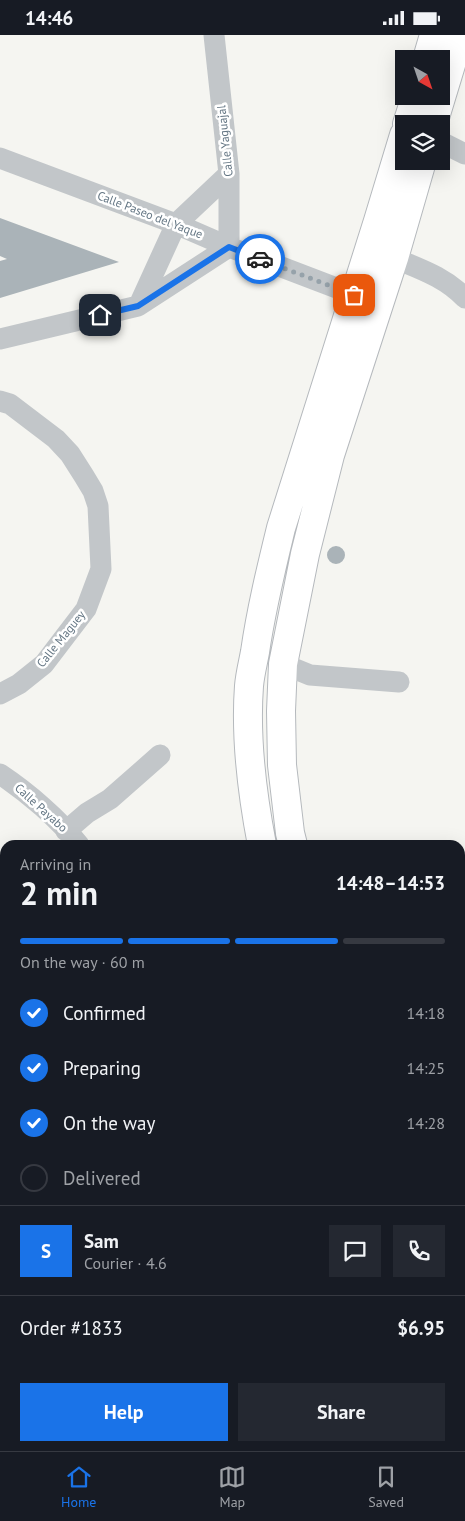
<!DOCTYPE html>
<html lang="en">
<head>
<meta charset="utf-8">
<style>
	:root { --surface:#171b24; --page:#242831; --text:#f1f3f6; --muted:#9ea1a6; --line:#363941; --accent:#1a73e8 }
	body { margin:0; font-family:"PT Sans",sans-serif; background:var(--page); color:var(--text); height:100vh; display:flex; flex-direction:column; font-size:19px; white-space:nowrap }
	* { box-sizing:border-box; margin:0 }
	p { font-size:16px; color:var(--muted) }
	.icon { flex:none; width:28px; height:28px; fill:none; stroke:currentColor; stroke-width:2; stroke-linecap:round; stroke-linejoin:round }
	.map { position:relative; flex:1; overflow:hidden }
	.side { position:absolute; left:0px; top:805px; width:465px; height:611px; display:flex; flex-direction:column; background:var(--surface); border-radius:15px 15px 0 0; box-shadow:0 5px 20px #0002 }
	.side>* { flex:none }
	.needle { width:32px; rotate:140deg }
	.controls { position:absolute; left:395px; top:15px; display:grid; gap:10px }
	.controls a { display:grid; place-items:center; width:55px; height:55px; border-radius:0px; background:var(--surface); box-shadow:0 5px 20px #0002; font-size:25px }
	.pin { position:absolute; display:grid; place-items:center; width:42px; height:42px; color:#fff; margin:-21px; border-radius:10px; box-shadow:0 2px 8px #0006 }
	.courier { position:absolute; display:grid; place-items:center; width:50px; height:50px; margin:-25px; border:4px solid #1a73e8; border-radius:50%; background:#fff; color:#222; box-shadow:0 1px 6px #0007 }
	.overview em { font-style:normal; font-weight:700 }
	.overview div { display:flex; flex-direction:column-reverse }
	.overview { display:flex; align-items:center; justify-content:space-between; height:85px; padding:0 20px }
	h1 { font-size:32px; font-weight:700; line-height:38px }
	.bar { display:grid; grid-template-columns:repeat(4,1fr); gap:8px 5px; align-content:center; height:60px; padding:0 20px }
	.bar i { height:6px; border-radius:4px; background:var(--line) }
	.bar .on { background:var(--accent) }
	.bar p { grid-column:span 4 }
	.line { display:flex; align-items:center; gap:12px; padding:0 20px; border-top:1px solid var(--line) }
	.line div { flex:1 }
	.round { display:grid; place-items:center; flex:none; width:52px; height:52px; border-radius:0px; background:var(--page) }
	ol { padding:0 20px; list-style:none }
	li { display:flex; align-items:center; gap:15px; height:55px }
	li p { margin-inline-start:auto }
	li .icon { padding:5px; border-radius:50%; background:var(--accent); color:#fff; stroke-width:4 }
	li:last-child { color:var(--muted) }
	li i { width:28px; height:28px; border:2px solid var(--line); border-radius:50% }
	.action { display:flex; gap:10px; margin-top:auto; padding:10px 20px }
	.action a { flex:1; height:58px; border-radius:0px; background:var(--accent); color:#fff; font-size:20px; font-weight:700; line-height:58px; text-align:center }
	.action a+a { background:var(--page); color:var(--text) }
	.status { display:flex; justify-content:space-between; align-items:center; height:35px; padding:0 25px; background:var(--surface); direction:ltr }
	.status svg { height:14px; fill:currentColor }
	.menu { display:flex; justify-content:space-around; align-items:center; height:70px; border-top:1px solid var(--line); background:var(--surface); font-size:14px; color:var(--muted) }
	.menu a { display:grid; justify-items:center; gap:2px }
	.menu .on { color:var(--accent) }
	.map>svg:first-child { display:block }
</style>
</head>
<body>
<div class="status"><b>14:46</b><svg viewBox="0 0 49 12"><path d="M0 12V9h3v3zM5 12V6h3v6zM10 12V3h3v9zM15 12V0h3v12zM26 1h20v11H26zM47 4h2v5h-2z"/></svg></div>
<div class="map">
<svg width="465" height="1416" viewBox="0 0 465 1416">
	<rect width="100%" height="100%" fill="#f5f5f1"/>
	<path fill="#aab3b8" d="M0 183 119 227 0 263V226L7 224 0 221Z
		M327 520a9 9 0 1 1 18 0a9 9 0 1 1-18 0Z
		M0 1356 5 1366V1411H25L15 1416H1L0 1413Z
		M90 1411H102L104 1416H78Z
		M228 1411H253L255 1416H215Z"/>
	<g fill="none" stroke-linecap="round" stroke-linejoin="round">
		<defs>
			<path id="major" d="M427 24 434 0
				M407 89 416 61
				M433 89 460 0
				M262 810C252 758 245 704 249 651 250 639 253 628 255 617 261 575 271 534 281 493L378 186 404 100
				M293 810 290 798 282 730 281 676 283 629 305 519 330 420 394 223 422 126
				M460 1298 465 1309
				M460 1370 465 1380"/>
		</defs>
		<use href="#major" stroke="#b5b9bd" stroke-width="30"/>
		<path stroke="#c2c6c9" stroke-width="21" d="M441 107 465 119
			M0 123 176 189 229 212 368 265
			M394 223C420 234 445 242 465 263
			M139 270 176 189 229 139
			M0 304 138 271 229 212V139L214 0
			M0 366 10 369 56 404 70 419 84 441 93 456 98 471 101 534 86 574 44 629 19 649 0 659
			M283 629 310 640 399 647
			M0 739C27 757 59 784 79 810
			M66 796 87 778 110 764 160 720
			M460 995 465 993
			M0 1094 5 1093
			M112 1411 114 1416
			M264 1411 266 1416
			M42 1416 52 1411"/>
		<use href="#major" stroke="#fff" stroke-width="28"/>
	</g>
	<g fill="none" stroke-linecap="round" stroke-linejoin="round">
		<path stroke="#96a2aa" stroke-width="5" stroke-dasharray="0 9" d="M260 224 354 260"/>
		<path stroke="#1a73e8" stroke-width="6" d="M100 280 138 271 229 212 260 224"/>
	</g>
	<g text-anchor="middle" stroke-width="5" stroke-linejoin="round" paint-order="stroke">
		<g font-size="12" fill="#637583" stroke="#fff">
			<text transform="translate(225 106) rotate(-96)" y="4">Calle Yaguajal</text>
			<text transform="translate(150 180) rotate(21)" y="4">Calle Paseo del Yaque</text>
			<text transform="translate(61 604) rotate(-51)" y="4">Calle Maguey</text>
			<text transform="translate(41 773) rotate(42)" y="4">Calle Payabo</text>
		</g>
	</g>
</svg>
<div class="controls">
<a><svg class="needle" viewBox="-14 -14 28 28"><path d="M0-13l5 13h-10z" fill="#e53935"/><path d="M0 13l5-13h-10z" fill="#9ea1a6"/></svg></a>
<a><svg class="icon" aria-label="layers" viewBox="0 0 24 24"><path d="M12 4l9 5-9 5-9-5zM3 14l9 5 9-5"/></svg></a>
</div>
<div class="pin" style="left:354px;top:260px;background:#ea580c"><svg class="icon" aria-label="bag" viewBox="0 0 24 24"><path d="M5 8h14l-1 12H6zM9 8a3 3 0 0 1 6 0"/></svg></div>
<div class="pin" style="left:100px;top:280px;background:#1f2937"><svg class="icon" aria-label="home" viewBox="0 0 24 24"><path d="M3 11l9-7 9 7M6 9v11h12V9"/></svg></div>
<div class="courier" style="left:260px;top:224px"><svg class="icon" aria-label="car" viewBox="0 0 24 24"><path d="M5 17H2v-5l4-1 3-4h7l3 4 3 1v5h-3M9 17h6M6 11h13"/><circle cx="7" cy="17" r="2"/><circle cx="17" cy="17" r="2"/></svg></div>
<section class="side">
<div class="overview"><div><h1>2 min</h1><p>Arriving in</p></div><em>14:48–14:53</em></div>
<div class="bar"><i class="on"></i><i class="on"></i><i class="on"></i><i></i><p>On the way · 60 m</p></div>
<ol>
<li><svg class="icon" aria-label="check" viewBox="0 0 24 24"><path d="M5 12l5 5 9-10"/></svg>Confirmed<p>14:18</p></li>
<li><svg class="icon" aria-label="check" viewBox="0 0 24 24"><path d="M5 12l5 5 9-10"/></svg>Preparing<p>14:25</p></li>
<li><svg class="icon" aria-label="check" viewBox="0 0 24 24"><path d="M5 12l5 5 9-10"/></svg>On the way<p>14:28</p></li>
<li><i></i>Delivered</li>
</ol>
<div class="line" style="height:90px"><b class="round" style="background:var(--accent);color:#fff">S</b><div><b>Sam</b><p>Courier · 4.6</p></div><a class="round"><svg class="icon" aria-label="chat" viewBox="0 0 24 24"><path d="M4 5h16v11H9l-5 4z"/></svg></a><a class="round"><svg class="icon" aria-label="phone" viewBox="0 0 24 24"><path d="M5 4h4l2 5-3 2q2 4 5 5l2-3 5 2v4C11 20 4 13 5 4z"/></svg></a></div>
<div class="line" style="height:65px"><div>Order #1833</div><b>$6.95</b></div>
<div class="action"><a>Help</a><a>Share</a></div>
</section>
</div>
<nav class="menu">
<a class="on"><svg class="icon" aria-label="home" viewBox="0 0 24 24"><path d="M3 11l9-7 9 7M6 9v11h12V9"/></svg>Home</a>
<a><svg class="icon" aria-label="map" viewBox="0 0 24 24"><path d="M3 6l6-2 6 2 6-2v14l-6 2-6-2-6 2zM9 4v14M15 6v14"/></svg>Map</a>
<a><svg class="icon" aria-label="saved" viewBox="0 0 24 24"><path d="M7 4h10v16l-5-4-5 4z"/></svg>Saved</a>
</nav>
</body>
</html>
